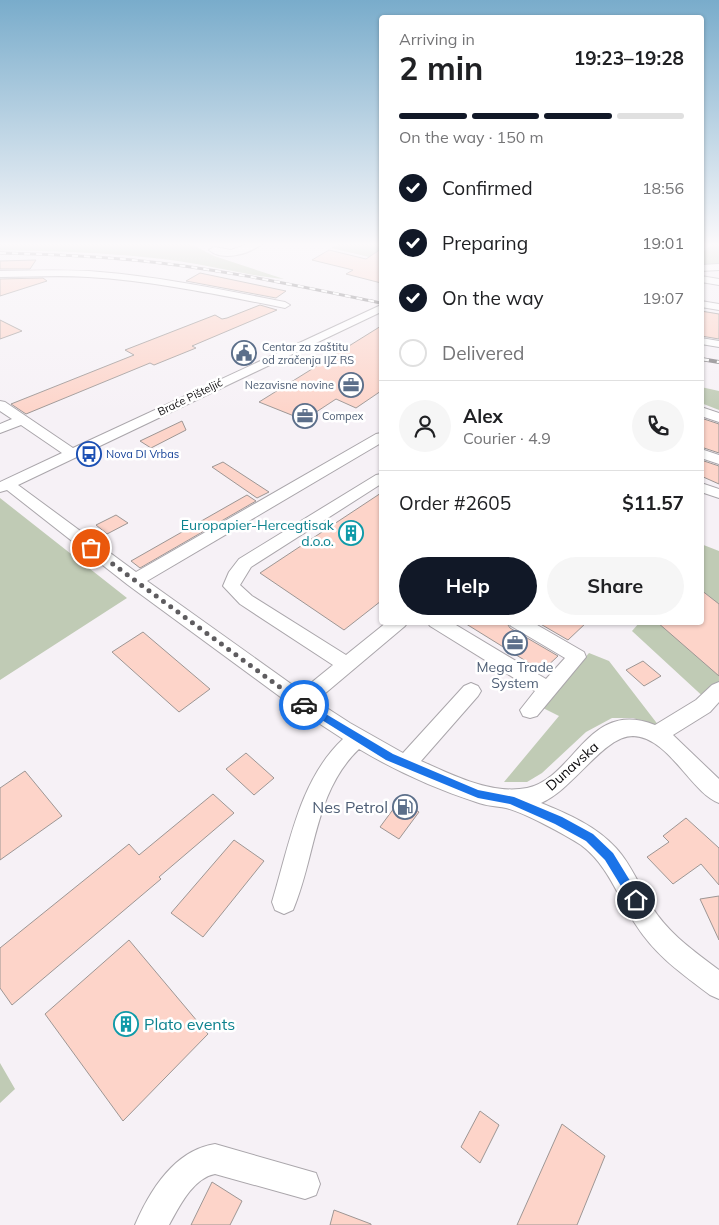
<!DOCTYPE html>
<html lang="en">
<head>
<meta charset="utf-8">
<style>
	:root { --surface:#fff; --page:#f6f6f6; --text:#202124; --muted:#757577; --line:#e0e0e0; --accent:#111827 }
	body { margin:0; font-family:Mulish,sans-serif; background:var(--page); color:var(--text); height:100vh; display:flex; flex-direction:column; font-size:19px; white-space:nowrap }
	* { box-sizing:border-box; margin:0 }
	p { font-size:16px; color:var(--muted) }
	.icon { flex:none; width:28px; height:28px; fill:none; stroke:currentColor; stroke-width:2; stroke-linecap:round; stroke-linejoin:round }
	.map { position:relative; flex:1; overflow:hidden }
	.side { position:absolute; left:379px; top:15px; width:325px; height:610px; display:flex; flex-direction:column; background:var(--surface); border-radius:5px; box-shadow:0 1px 4px #0004 }
	.side>* { flex:none }
	.pin { position:absolute; display:grid; place-items:center; width:42px; height:42px; color:#fff; margin:-21px; border:2px solid #fff; border-radius:50%; box-shadow:0 1px 5px #0007 }
	.courier { position:absolute; display:grid; place-items:center; width:50px; height:50px; margin:-25px; border:4px solid #1a73e8; border-radius:50%; background:#fff; color:#222; box-shadow:0 1px 6px #0007 }
	.summary em { font-style:normal; font-weight:700 }
	.summary div { display:flex; flex-direction:column-reverse }
	.summary { display:flex; align-items:center; justify-content:space-between; height:85px; padding:0 20px }
	h1 { font-size:32px; font-weight:700; line-height:38px }
	.bar { display:grid; grid-template-columns:repeat(4,1fr); gap:8px 5px; align-content:center; height:60px; padding:0 20px }
	.bar i { height:6px; border-radius:4px; background:var(--line) }
	.bar .current { background:var(--accent) }
	.bar p { grid-column:span 4 }
	.line { display:flex; align-items:center; gap:12px; padding:0 20px; border-top:1px solid var(--line) }
	.line div { flex:1 }
	.round { display:grid; place-items:center; flex:none; width:52px; height:52px; border-radius:26px; background:var(--page) }
	ol { padding:0 20px; list-style:none }
	li { display:flex; align-items:center; gap:15px; height:55px }
	li p { margin-inline-start:auto }
	li .icon { padding:5px; border-radius:50%; background:var(--accent); color:#fff; stroke-width:4 }
	li:last-child { color:var(--muted) }
	li i { width:28px; height:28px; border:2px solid var(--line); border-radius:50% }
	.button { display:flex; gap:10px; margin-top:auto; padding:10px 20px }
	.button a { flex:1; height:58px; border-radius:30px; background:var(--accent); color:#fff; font-size:20px; font-weight:700; line-height:58px; text-align:center }
	.button a+a { background:var(--page); color:var(--text) }
	.map>svg:first-child { display:block }
</style>
</head>
<body>
<div class="map">
<svg width="719" height="1225" viewBox="0 0 719 1225">
	<rect width="100%" height="100%" fill="#f6f1f6"/>
	<path fill="#c0cbb5" d="M0 243H189L214 256 284 279C248 276 214 266 178 261 119 253 60 251 0 250Z
		M342 243H381V249L369 257 331 248Z
		M713 243H719V265L701 264V254Z
		M701 387 719 391V410L701 403Z
		M0 498 127 598 0 680Z
		M701 544 719 551V696L709 702 632 631 639 623 701 622Z
		M589 653 609 661 659 726 633 718H612L586 732 542 773 527 782H504L559 716 541 707Z
		M0 1063 15 1089 0 1103Z"/>
	<path fill="#fdd4c9" stroke="#9d9694" d="M381 249V283L346 274 353 270 312 260 329 250 366 259Z
		M36 260 30 269H0V261Z
		M200 273 286 291 276 298 186 281Z
		M43 278 47 281 0 296V279Z
		M260 305 277 310 192 346 196 348 154 365 150 363 26 414 11 404 134 355 125 350 215 315 222 319 227 318Z
		M701 311 719 314V339L701 336Z
		M0 320 22 331 0 339Z
		M381 326V391L356 408 336 399 304 420 259 402Z
		M701 418 719 424V453L701 447Z
		M182 421 186 430 151 448 140 441Z
		M701 460 719 466V484L701 476Z
		M223 462 269 492 257 498 212 467Z
		M381 493V601L344 630 260 573Z
		M247 495 256 501 140 568 131 561Z
		M116 515 128 523 107 534 96 525Z
		M701 590 719 604V676L657 622H701Z
		M463 622H506L510 628 558 656 542 671Z
		M537 622H587L568 640Z
		M143 632 210 689 179 712 112 652Z
		M643 661 661 676 644 686 626 670Z
		M246 753 274 778 254 795 226 769Z
		M25 771 62 816 0 860V788Z
		M213 794 234 813 159 877 161 879 12 1005 0 988V948L129 844 139 855Z
		M400 800 419 812 399 839 380 827Z
		M686 818 719 848V885L701 864 673 884 647 857 669 842 663 836Z
		M234 840 264 861 203 937 171 913Z
		M719 896V940L700 899Z
		M129 940 208 1034 123 1121 45 1014Z
		M480 1111 499 1125 480 1163 461 1147Z
		M562 1124 605 1156 577 1225H517Z
		M212 1182 242 1201 230 1225H191Z
		M334 1210 371 1224V1225H330Z"/>
	<g fill="none" stroke-linecap="round" stroke-linejoin="round">
		<defs>
			<path id="minor" d="M251 243H263C250 254 223 262 209 250L214 247 231 250Z
				M719 264V270L701 271V265Z
				M0 271C33 271 66 269 100 272 162 277 224 290 285 302L290 305 285 308C220 295 155 281 88 277 59 275 29 277 0 277Z
				M701 276 719 279V285L701 282Z
				M701 301 719 304V310L701 307Z
				M381 305V312L18 485 136 572 376 434 381 433V443L147 581 301 691 333 665 240 604 223 586 229 572 239 559 376 475 381 474V484L251 567 240 585 252 596 346 655 387 622H408L405 626 316 701 350 723 403 753 464 686 471 683 478 686 481 691 478 696 421 761C453 775 491 795 527 788 575 778 588 698 655 725L696 700 712 685 719 682V702L710 712 673 735 719 779V803C691 793 669 737 633 736 603 736 574 789 541 803 568 814 596 826 616 848 632 865 640 888 652 907 669 934 694 951 719 970V999L710 995C681 973 656 956 636 925 618 898 609 866 581 845 566 835 523 812 506 808 496 806 486 806 476 802 436 789 396 771 359 749 314 792 316 856 293 910L284 914 275 910 272 902C289 847 299 780 343 739L294 707 128 585 7 490 0 492V482L62 453 21 425 0 433V424L12 419 0 411V401L5 402 73 448Z
				M701 338 719 341V347L701 344Z
				M701 407 719 413V422L701 416Z
				M701 449 719 455V464L701 458Z
				M701 483 719 489V498L701 492Z
				M427 622H451L546 679 565 658 511 626 508 622H532L584 652 586 657 537 716 530 718 523 716 520 710 535 691 430 626Z
				M215 1144 316 1173 320 1184 316 1195 305 1199 215 1174C193 1178 179 1207 169 1225H135C150 1190 175 1150 215 1144Z"/>
		</defs>
		<use href="#minor" stroke="#aaa6ab" stroke-width="2"/>
		<use href="#minor" fill="#fff" fill-rule="evenodd"/>
		<defs>
			<path id="rail-far1" d="M0 253C45 254 89 256 133 260 217 268 299 286 381 303"/>
			<path id="rail" d="M701 359 719 362"/>
		</defs>
		<use href="#rail-far1" stroke="#7c797c" stroke-width="3"/>
		<use href="#rail" stroke="#7c797c" stroke-width="4"/>
		<use href="#rail-far1" stroke="#fff" stroke-width="2" stroke-dasharray="6" stroke-linecap="butt"/>
		<use href="#rail" stroke="#fff" stroke-width="2.5" stroke-dasharray="8" stroke-linecap="butt"/>
	</g>
	<linearGradient id="sky" x2="0" y2="1"><stop stop-color="#79accb"/><stop offset="0.59" stop-color="#fbf9fb"/><stop offset="1" stop-color="#fbf9fb" stop-opacity="0"/></linearGradient>
	<rect width="719" height="414" fill="url(#sky)"/>
	<path fill="#1a73e8" d="M304 701 393 754 478 790 514 797 562 817 593 834 613 853 640 897 642 900 640 904 636 906 632 904 605 860 586 841 555 824 510 804 478 798 386 760 301 707V702Z"/>
	<g fill="none" stroke-linecap="round" stroke-linejoin="round">
		<path stroke="#5e5c5f" stroke-width="5" stroke-dasharray="0 9" d="M91 548 304 705"/>
	</g>
	<defs>
		<symbol id="civic-ring" viewBox="-11 -11 22 22"><circle r="9.5" fill="#fff" stroke="#5c6f8a" stroke-width="1.5"/><path d="M-.6-6.5H3V-4.5H.6V-3L4-1V1h2V6H-6V1h2V-1L-.6-3ZM-1.2 2.5V6h2.4V2.5Z" fill="#5c6f8a"/></symbol>
		<symbol id="office-ring" viewBox="-11 -11 22 22"><circle r="9.5" fill="#fff" stroke="#5c6f8a" stroke-width="1.5"/><path d="M-6-3h4V-5.5h4V-3h4V5H-6ZM-1-4.5V-3h2v-1.5ZM-6 0V1H6V0Z" fill="#5c6f8a"/></symbol>
		<symbol id="bus-ring" viewBox="-11 -11 22 22"><circle r="9.5" fill="#fff" stroke="#1a4fb4" stroke-width="1.5"/><path d="M-5-6H5V4H4V6H2V4H-2V6H-4V4H-5ZM-3.5-4V0h7V-4ZM-3.5 1.2v1.5H-2V1.2ZM2 1.2v1.5H3.5V1.2Z" fill="#1a4fb4"/></symbol>
		<symbol id="building-ring" viewBox="-11 -11 22 22"><circle r="9.5" fill="#fff" stroke="#0f9aa8" stroke-width="1.5"/><path d="M-4-6H4V6H1V3H-1V6H-4ZM-2.5-4.3h1.7v1.8h-1.7ZM.8-4.3h1.7v1.8H.8ZM-2.5-1h1.7V.8h-1.7ZM.8-1h1.7V.8H.8Z" fill="#0f9aa8"/></symbol>
		<symbol id="fuel-ring" viewBox="-11 -11 22 22"><circle r="9.5" fill="#fff" stroke="#5c6f8a" stroke-width="1.5"/><path d="M-5.5-6h7V0h2V4h1.3V-2.5L3-4.5l.8-.8L6-3V5H2.5V1h-1V6h-7ZM-4.2-4.7v3.2H.2V-4.7Z" fill="#5c6f8a"/></symbol>
	</defs>
	<g fill-rule="evenodd">
		<use href="#civic-ring" x="230" y="339" width="28" height="28"/>
		<use href="#office-ring" x="337" y="371" width="28" height="28"/>
		<use href="#office-ring" x="291" y="402" width="28" height="28"/>
		<use href="#bus-ring" x="75" y="440" width="28" height="28"/>
		<use href="#building-ring" x="337" y="519" width="28" height="28"/>
		<use href="#office-ring" x="501" y="629" width="28" height="28"/>
		<use href="#fuel-ring" x="391" y="793" width="28" height="28"/>
		<use href="#building-ring" x="112" y="1010" width="28" height="28"/>
	</g>
	<g text-anchor="middle" stroke-width="5" stroke-linejoin="round" paint-order="stroke">
		<g font-size="11" fill="#4e5e75" stroke="#fff" text-anchor="start">
			<text x="262" y="351">Centar za zaštitu<tspan x="262" dy="13">od zračenja IJZ RS</tspan></text>
			<text x="334" y="389" text-anchor="end">Nezavisne novine</text>
			<text x="322" y="420">Compex</text>
		</g>
		<g font-size="11" fill="#0c0b0d" stroke="#fff">
			<text transform="translate(190 397) rotate(-26)" y="4">Braće Pišteljić</text>
		</g>
		<g font-size="11" fill="#164399" stroke="#fff" text-anchor="start">
			<text x="106" y="458">Nova DI Vrbas</text>
		</g>
		<g font-size="14" fill="#0d838f" stroke="#fff" text-anchor="end">
			<text x="334" y="530">Europapier-Hercegtisak<tspan x="334" dy="16">d.o.o.</tspan></text>
		</g>
		<g font-size="14" fill="#4e5e75" stroke="#fff">
			<text x="515" y="672">Mega Trade<tspan x="515" dy="16">System</tspan></text>
		</g>
		<g font-size="14" fill="#0c0b0d" stroke="#fff">
			<text transform="translate(572 766) rotate(-42)" y="5">Dunavska</text>
		</g>
		<g font-size="16" fill="#4e5e75" stroke="#fff" text-anchor="end">
			<text x="388" y="813">Nes Petrol</text>
		</g>
		<g font-size="16" fill="#0d838f" stroke="#fff" text-anchor="start">
			<text x="144" y="1030">Plato events</text>
		</g>
	</g>
</svg>
<div class="pin" style="left:91px;top:548px;background:#ea580c"><svg class="icon" aria-label="bag" viewBox="0 0 24 24"><path d="M5 8h14l-1 12H6zM9 8a3 3 0 0 1 6 0"/></svg></div>
<div class="pin" style="left:636px;top:900px;background:#1f2937"><svg class="icon" aria-label="home" viewBox="0 0 24 24"><path d="M3 11l9-7 9 7M6 9v11h12V9"/></svg></div>
<div class="courier" style="left:304px;top:705px"><svg class="icon" aria-label="car" viewBox="0 0 24 24"><path d="M5 17H2v-5l4-1 3-4h7l3 4 3 1v5h-3M9 17h6M6 11h13"/><circle cx="7" cy="17" r="2"/><circle cx="17" cy="17" r="2"/></svg></div>
<section class="side">
<div class="summary"><div><h1>2 min</h1><p>Arriving in</p></div><em>19:23–19:28</em></div>
<div class="bar"><i class="current"></i><i class="current"></i><i class="current"></i><i></i><p>On the way · 150 m</p></div>
<ol>
<li><svg class="icon" aria-label="check" viewBox="0 0 24 24"><path d="M5 12l5 5 9-10"/></svg>Confirmed<p>18:56</p></li>
<li><svg class="icon" aria-label="check" viewBox="0 0 24 24"><path d="M5 12l5 5 9-10"/></svg>Preparing<p>19:01</p></li>
<li><svg class="icon" aria-label="check" viewBox="0 0 24 24"><path d="M5 12l5 5 9-10"/></svg>On the way<p>19:07</p></li>
<li><i></i>Delivered</li>
</ol>
<div class="line" style="height:90px"><a class="round"><svg class="icon" aria-label="person" viewBox="0 0 24 24"><circle cx="12" cy="8" r="4"/><path d="M4 21q1-7 8-7t8 7"/></svg></a><div><b>Alex</b><p>Courier · 4.9</p></div><a class="round"><svg class="icon" aria-label="phone" viewBox="0 0 24 24"><path d="M5 4h4l2 5-3 2q2 4 5 5l2-3 5 2v4C11 20 4 13 5 4z"/></svg></a></div>
<div class="line" style="height:65px"><div>Order #2605</div><b>$11.57</b></div>
<div class="button"><a>Help</a><a>Share</a></div>
</section>
</div>
</body>
</html>
